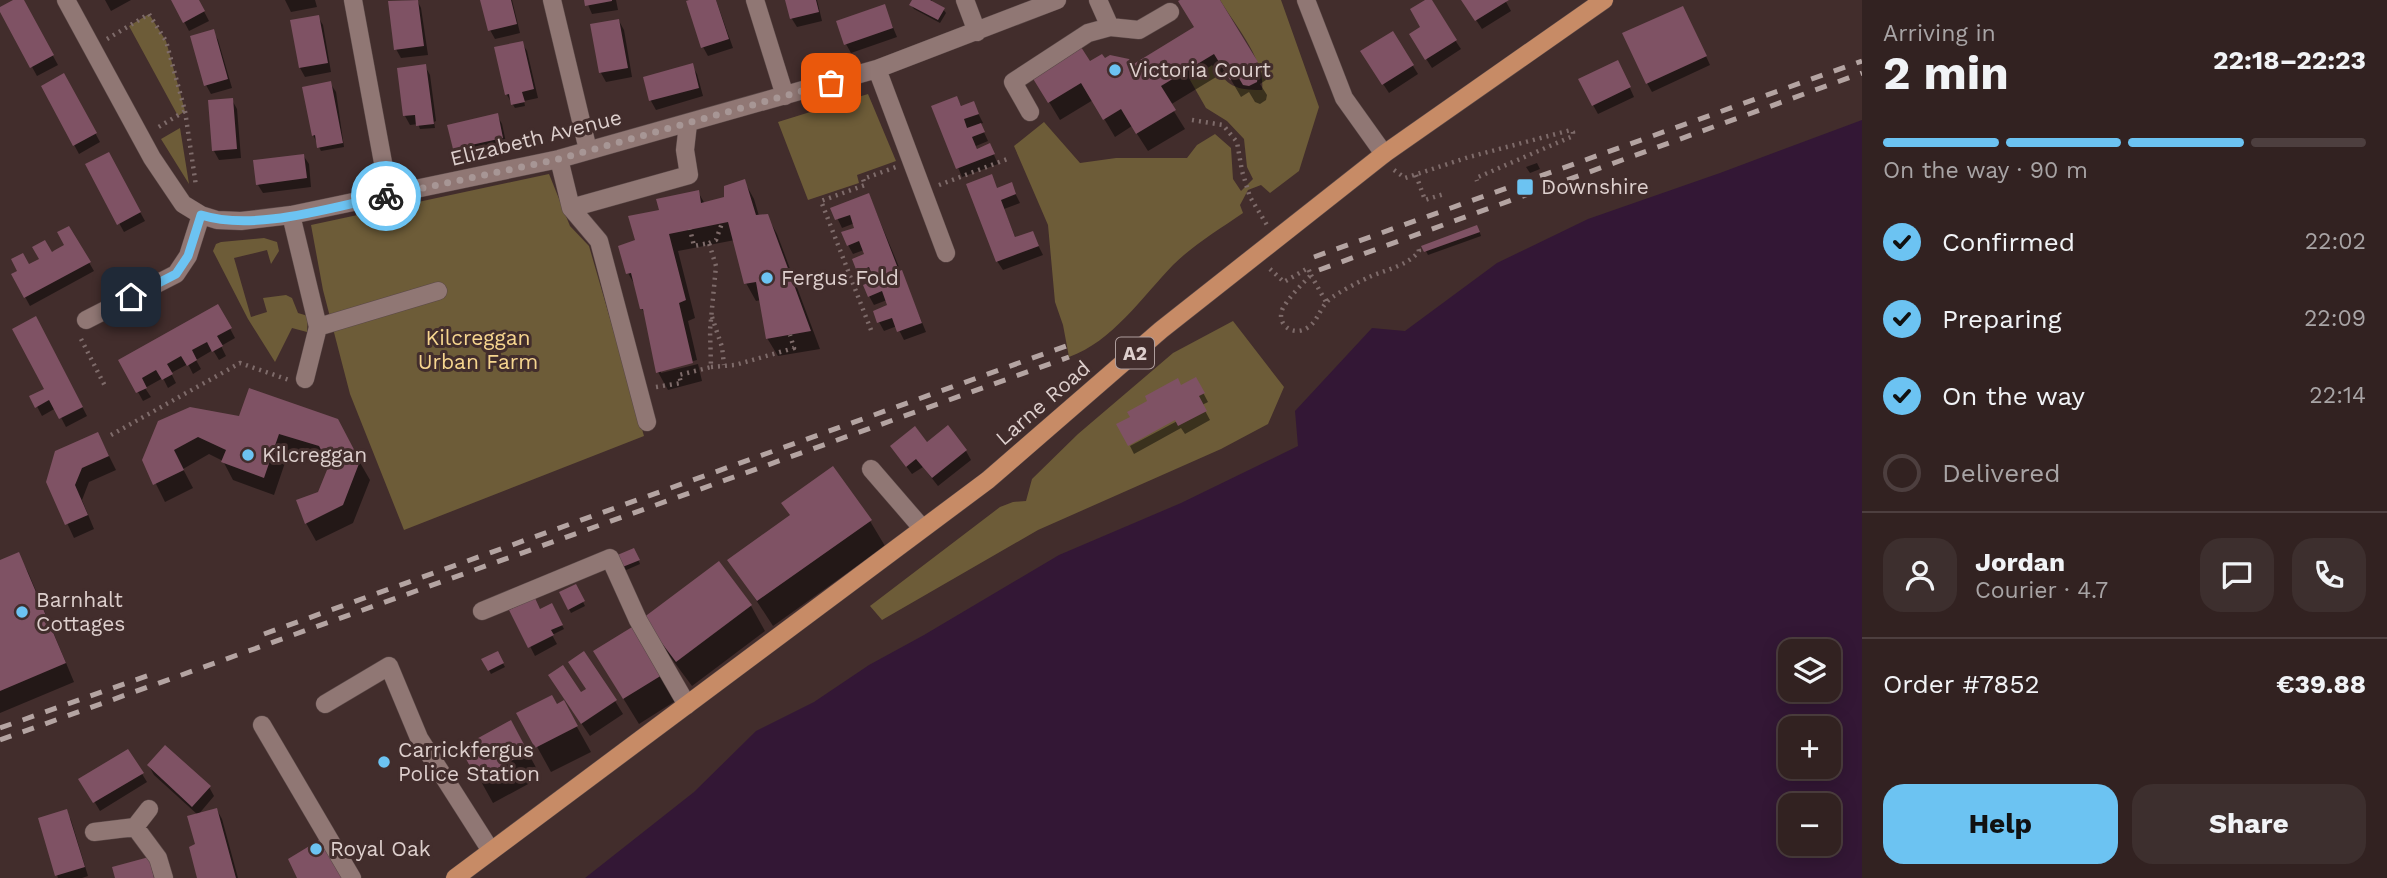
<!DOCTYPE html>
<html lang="en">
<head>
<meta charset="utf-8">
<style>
	:root { --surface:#322221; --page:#3d2f2e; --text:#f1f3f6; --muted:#a8a4a5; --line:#4d3f3f; --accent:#6cc3f2 }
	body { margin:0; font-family:"Work Sans",sans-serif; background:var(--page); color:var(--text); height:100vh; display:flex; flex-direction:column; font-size:26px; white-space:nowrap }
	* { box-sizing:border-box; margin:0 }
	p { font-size:23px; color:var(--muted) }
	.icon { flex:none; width:38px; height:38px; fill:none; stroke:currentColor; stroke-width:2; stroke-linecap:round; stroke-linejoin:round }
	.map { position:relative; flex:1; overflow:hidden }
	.drawer { display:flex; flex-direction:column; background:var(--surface); width:525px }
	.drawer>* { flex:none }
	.fabs { position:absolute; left:1778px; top:639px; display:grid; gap:14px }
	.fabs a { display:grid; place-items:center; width:63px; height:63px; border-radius:14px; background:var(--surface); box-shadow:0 4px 18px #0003,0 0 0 2px var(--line); font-size:35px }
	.pin { position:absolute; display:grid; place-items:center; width:60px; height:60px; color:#fff; margin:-30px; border-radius:14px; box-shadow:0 4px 10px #0006 }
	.courier { position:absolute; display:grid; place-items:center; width:70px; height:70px; margin:-35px; border:5px solid #6cc3f2; border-radius:50%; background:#fff; color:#222; box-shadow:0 2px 9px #0007 }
	.headline em { font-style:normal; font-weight:700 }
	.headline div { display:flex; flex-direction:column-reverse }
	.headline { display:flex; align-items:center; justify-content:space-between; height:119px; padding:0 21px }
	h1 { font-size:46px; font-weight:700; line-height:52px }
	.bar { display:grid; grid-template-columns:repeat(4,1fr); gap:10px 7px; align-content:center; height:84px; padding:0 21px }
	.bar i { height:9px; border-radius:5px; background:var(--line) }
	.bar .current { background:var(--accent) }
	.bar p { grid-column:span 4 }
	.line { display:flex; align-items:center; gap:18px; padding:0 21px; border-top:2px solid var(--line) }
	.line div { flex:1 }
	.round { display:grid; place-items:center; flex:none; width:74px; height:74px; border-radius:21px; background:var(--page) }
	ol { padding:0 21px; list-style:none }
	li { display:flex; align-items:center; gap:21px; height:77px }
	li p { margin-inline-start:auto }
	li .icon { padding:7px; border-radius:50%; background:var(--accent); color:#111; stroke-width:4 }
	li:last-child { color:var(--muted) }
	li i { width:38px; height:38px; border:4px solid var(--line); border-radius:50% }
	.button { display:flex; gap:14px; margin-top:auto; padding:14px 21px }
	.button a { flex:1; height:80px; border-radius:21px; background:var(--accent); color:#111; font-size:28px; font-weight:700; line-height:80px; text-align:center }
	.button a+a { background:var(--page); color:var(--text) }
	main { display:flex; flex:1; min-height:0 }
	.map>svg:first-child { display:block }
</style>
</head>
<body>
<main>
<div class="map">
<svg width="1862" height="878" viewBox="0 0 1862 878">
	<rect width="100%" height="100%" fill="#422d2c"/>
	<path fill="#6d5c38" d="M1220 0H1281L1319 107 1299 171 1270 193 1261 185 1248 190 1240 205 1243 213C1220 229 1193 245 1173 265 1143 296 1112 342 1069 357L1063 325 1055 302 1048 225 1014 146 1044 122 1080 163 1116 158H1187L1197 145 1215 134 1231 148 1233 179 1241 191 1253 179 1247 167 1244 139 1227 121 1206 108 1190 80 1212 65C1229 86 1234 90 1262 90 1266 61 1235 25 1220 0Z
		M149 14 166 41 185 111 178 116 129 26Z
		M868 94 896 161 857 175 859 183 808 200 778 122Z
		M180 128 189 184 161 139Z
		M549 174 570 226 589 246 644 436 404 530 350 394 323 290 311 225Z
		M264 238 277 242 279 251 271 264 267 250 234 258 251 317 267 312 263 298 286 295 292 298 298 313 308 316 307 332 292 328 275 362 248 319 213 251 216 244 221 242Z
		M1233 321 1284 387 1268 424 1221 449 1038 530 882 620 870 606 1000 507 1013 502 1026 501 1032 479 1078 434 1173 353Z"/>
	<path fill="#331735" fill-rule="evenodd" d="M1862 120V878H585L694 792 756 731 814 702 869 665 924 635 1059 555 1181 503 1298 446 1295 411 1372 328 1405 331 1497 263 1588 219 1720 173ZM1790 651H1829V690H1790ZM1790 728H1829V766H1790ZM1790 805H1829V844H1790Z"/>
	<path fill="#0007" d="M16 0H22L58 65 37 76 0 9Z
		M105 0H131L111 11Z
		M173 0H198L209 21 189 31Z
		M285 0H315L317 7 291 12Z
		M417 0 421 8 428 55 401 58 396 49 390 2Z
		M482 0H512L520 33 495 39 490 30Z
		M586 0H616L618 10 592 14Z
		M695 0H716L733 48 708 56 703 47Z
		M787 0H817L822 21 797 27 792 19Z
		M914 0H932L931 2 943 9 946 13 940 23 914 9 911 5Z
		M1184 0H1218L1266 80 1260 84 1267 95 1266 100 1260 104 1255 102 1249 92 1241 97 1226 71 1170 105 1185 129 1148 151 1132 126 1115 137 1093 100 1060 120 1034 77 1104 61 1132 68 1196 28Z
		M1428 0 1461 49 1432 68 1411 35 1423 27Z
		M1463 0H1505L1511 11 1482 29Z
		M884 6 897 37 851 53 846 44Z
		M318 17 323 25 331 72 305 77 300 68Z
		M1688 17 1710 65 1652 92 1647 83Z
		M619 21 624 30 632 77 606 82 601 73Z
		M213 31 218 40 232 88 211 94 206 85Z
		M522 43 527 51 538 98 524 101 525 106 515 108 507 95 496 48Z
		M1368 61 1413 66 1418 74 1389 93Z
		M425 66 430 75 436 121 434 122 435 128 420 129 418 124 410 125 405 116Z
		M692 66 697 74 703 96 656 110 651 101 645 79Z
		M1622 71 1634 97 1598 114 1593 105Z
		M64 75 100 142 79 154 43 86Z
		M330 83 336 92 344 147 321 151 313 135Z
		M957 98 962 107 973 103 983 123 980 124 988 141 976 146 977 150 990 146 998 164 962 177 933 107Z
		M232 100 237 109 241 158 219 160 214 151Z
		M497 115 502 124 507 147 460 157 454 148Z
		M108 154 145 221 124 232 87 165Z
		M303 155 309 164 311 187 263 193 258 185Z
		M1537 163 1540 169 1530 173 1526 167Z
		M744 181 754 199 759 216H767L777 234 820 349 778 356 767 338 761 300 756 301 746 283 735 240 678 251 695 318 688 321 697 360 661 370V373L698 364 702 381 668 390 658 372 647 318 642 309 636 287 628 273 637 241 661 211 698 192 705 204 725 198Z
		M1011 185 1020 203 1004 209 1016 239 1032 233 1043 255 1003 270 997 261 998 190Z
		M869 195 926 332 904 340 897 326 884 331 879 322 889 306 887 300 874 305 869 296 876 281 874 276 863 280 858 271 866 255 864 250 853 254 848 245 857 229 855 223 842 228 833 209Z
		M69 228 94 271 30 306 13 275 67 245Z
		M1479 230 1481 236 1428 255 1424 247Z
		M218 306 235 338 221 346 226 356 219 360 213 350 196 360 201 369 193 374 188 364 171 373 176 383 168 388 163 378 145 388 151 397 143 401 120 360Z
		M41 327 87 416 66 427 56 408 42 416 32 397 46 390Z
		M1196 379 1208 402 1202 405 1210 420 1185 434 1181 428 1134 454 1130 446 1183 418 1133 417Z
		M240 418 336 421 370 480 353 523 316 541 306 523 332 464 289 451 274 495 233 480 223 461 209 454 183 469 193 488 165 502 144 460Z
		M98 434 116 470 89 482 82 500 94 529 74 538 48 482Z
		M892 447 966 451 971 460 938 486 923 467 912 474Z
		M833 469 870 521 885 546 773 626 730 560 791 517Z
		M18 554 28 572 74 682 0 713V562Z
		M636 554 640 564 624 571 622 568Z
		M575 586 585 606 571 613 561 593Z
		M551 605 564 629 552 635 557 644 535 656 512 611H540Z
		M751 606 765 631 692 686 660 643 645 618Z
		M497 653 505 667 491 674 484 660Z
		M666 673 680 698 639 724 610 677Z
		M558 689 615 701 623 714 590 736Z
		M563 702 591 752 551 772 519 714 556 706Z
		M525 747 541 777 493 803 463 749Z
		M128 751 147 782 100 811 81 779Z
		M149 766 209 787 214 796 198 815 154 775Z
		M217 810 222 819 238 878H199L197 845Z
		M66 811 71 820 88 876 82 878H58L57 875Z"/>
	<path fill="#7f5264" d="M13 0H24L54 55 30 68 0 12V7Z
		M171 0H199L205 11 183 23Z
		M418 0 424 46 394 50 388 1Z
		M480 0H511L517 24 488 31Z
		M584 0H612V1L585 6Z
		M689 0H716L729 39 701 48 686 1Z
		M785 0H816L819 12 790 19Z
		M912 0H930L945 8 938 20 909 5Z
		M1180 0H1220L1258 62 1251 65 1258 75 1257 82 1249 86 1243 85 1237 75 1230 80 1214 54 1161 86 1176 110 1136 134 1121 109 1103 120 1081 83 1048 103 1032 77 1081 47 1090 61 1102 54 1105 58 1110 55 1129 59 1132 65 1194 27 1178 1Z
		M1425 0H1432L1457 40 1425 60 1409 34 1420 27 1410 9Z
		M1461 0H1509L1475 21Z
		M885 4 893 28 844 45 836 21Z
		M1683 6 1707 56 1646 84 1622 33Z
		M319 15 328 63 299 68 290 20Z
		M619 19 628 68 599 73 590 24Z
		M214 29 228 79 204 86 190 36Z
		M1393 31 1414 65 1382 85 1360 51Z
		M523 41 534 89 522 92 525 102 511 105 509 94 505 95 494 47Z
		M1618 60 1631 87 1592 106 1578 79Z
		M693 63 699 88 649 101 643 77Z
		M426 64 434 124 416 126 415 115 403 116 397 68Z
		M64 73 97 133 73 146 41 86Z
		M331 81 343 143 317 148 315 135 312 136 302 87Z
		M957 96 961 106 974 101 979 114 964 119 967 128 981 123 985 132 972 137 977 149 990 143 995 154 956 169 931 106Z
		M233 98 237 149 212 151 208 100Z
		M498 113 503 138 453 149 447 125Z
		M109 152 141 212 117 225 85 164Z
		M304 154 307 178 256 185 253 160Z
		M992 174 997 188 1012 182 1016 194 1001 200 1015 237 1033 231 1039 246 996 262 966 184Z
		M745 179 756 215 768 214 811 331 766 339 756 282 744 284 728 222 669 234 686 300 679 303 693 363 656 373 643 309H640L631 273 626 274 618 246 635 240 628 216 659 210 656 199 699 190 701 203 724 197V186Z
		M869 193 899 271 902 270 922 323 897 332 892 318 877 323 873 311 887 305 882 291 868 297 863 285 874 280 869 267 857 272 852 259 864 254 859 241 847 246 841 232 854 228 850 215 835 220 830 208Z
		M1477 225 1480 232 1424 252 1421 246Z
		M69 226 91 262 24 298 11 274 17 271 11 259 23 253 29 264 39 259 32 247 45 240 52 252 55 250 64 245 57 232Z
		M218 304 232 328 217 336 223 346 212 352 207 342 192 350 197 360 187 366 181 356 167 364 173 374 162 380 156 370 142 378 147 388 136 393 118 360Z
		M36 316 83 407 59 419 49 400 35 408 29 396 44 389 12 329Z
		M1196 377 1205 393 1199 396 1207 411 1178 426 1175 420 1128 446 1116 424 1130 417 1127 412 1147 401 1145 396 1178 378 1181 385Z
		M249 388 338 419 360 461 343 505 305 524 296 500 318 492 329 465 319 446 279 434 264 478 221 462 226 450 198 437 174 450 184 470 153 485 142 460 158 421 190 407 239 416Z
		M948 425 967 450 932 478 916 459 906 467 890 446 915 426 927 442Z
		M98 432 109 456 82 468 75 485 88 515 65 525 46 482 55 451Z
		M833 466 872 520 757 601 727 560 790 515 781 503Z
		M634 548 640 560 620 568 615 556Z
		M19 552 66 663 0 691V560Z
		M719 561 752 605 676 662 643 618Z
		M576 584 585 601 568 610 559 592Z
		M535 598 540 609 552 603 563 625 551 630 554 635 528 648 509 610Z
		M637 624 667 672 623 699 593 651Z
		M498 651 504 663 488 671 481 659Z
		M584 651 617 700 581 724 548 675 563 665 581 692 586 689 568 662Z
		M552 695 557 704 564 700 578 726 535 748 516 713Z
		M511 720 528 752 477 779 460 748Z
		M165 745 211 786 192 807 147 765Z
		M128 749 144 773 93 803 78 779Z
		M217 808 236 878H197L189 847 195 844 187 816Z
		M67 809 85 867 55 876 38 818Z
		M321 839 346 878H297L288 859Z
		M149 857 154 878H115L112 867Z"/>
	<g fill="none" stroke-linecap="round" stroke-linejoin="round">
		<defs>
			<path id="minor" d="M66 0 152 158 183 204 201 215 217 220 241 221 291 215 559 159 877 69 1057 0
				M353 0 389 195
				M552 0 588 150
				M755 0 785 96
				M965 0 977 32
				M1098 0 1110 27
				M1306 0 1344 98 1384 154
				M877 69 946 253
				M1030 112 1013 82 1088 33 1110 27 1139 30 1170 12
				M559 159 571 208 599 241 647 422
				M571 208 689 175 685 150 688 124
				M291 215 318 327 305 379
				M86 320 176 274 188 256 201 215
				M318 327 438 291
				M871 469 922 528
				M482 611 610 558 638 620 687 705
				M325 704 389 666 419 738 491 851
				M262 725 352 878
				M135 827 158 858 164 878
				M94 832 135 827 149 809"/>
			<path id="major" d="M455 878 988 480 1161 330 1384 154 1604 0"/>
		</defs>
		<use href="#minor" stroke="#5b4948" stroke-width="19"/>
		<use href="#major" stroke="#5b4948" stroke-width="19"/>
		<path stroke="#7e6b6a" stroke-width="4.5" stroke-dasharray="2 5" stroke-linecap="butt" d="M107 39 149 14 166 41 185 111 157 128
			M185 111 196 186
			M1192 120 1223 125 1237 142 1242 171 1250 197 1267 225
			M1394 170 1405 178 1469 157 1571 130 1573 132V136L1476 178 1477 181
			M1416 175 1425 200 1444 194
			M939 185 1010 158
			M709 243 716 240 722 223
			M1270 269 1284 282 1308 268 1311 275C1301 285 1290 296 1283 308 1275 324 1293 337 1307 328 1317 322 1319 311 1326 303 1330 296 1359 282 1367 278 1384 270 1408 266 1419 251L1418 247
			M1311 275 1326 302
			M712 317 722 347 724 365
			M871 330 821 201 865 185 863 179 896 167
			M81 339 106 388
			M711 367 735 365 794 348 790 335
			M656 387 681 383 679 375 711 367 710 330 716 266 709 243 694 246 690 229
			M111 435 240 363 289 380"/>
		<use href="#minor" stroke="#907774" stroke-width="18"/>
		<use href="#major" stroke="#c78b66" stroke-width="18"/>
		<path stroke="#b4a4a2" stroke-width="5" stroke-dasharray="12 12" stroke-linecap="butt" d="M1314 257 1862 61
			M1319 270 1862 73
			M264 634 1066 346
			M0 728 158 672
			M0 740 1069 357"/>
	</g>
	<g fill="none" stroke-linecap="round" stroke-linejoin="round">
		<path stroke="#a79695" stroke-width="7" stroke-dasharray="0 12.6" d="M386 196 559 159 831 83"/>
		<path stroke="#6cc3f2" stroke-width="9" d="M131 297 176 274 188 256 201 215C256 232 331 207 386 196"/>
	</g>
	<g fill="#6cc3f2" stroke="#422d2c" stroke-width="2.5">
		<circle cx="1115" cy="70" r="7"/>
		<rect x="1516" y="178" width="18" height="18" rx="3.5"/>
		<circle cx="767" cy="278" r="7"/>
		<circle cx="248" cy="455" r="7"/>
		<circle cx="22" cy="612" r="7"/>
		<circle cx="384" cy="762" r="7"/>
		<circle cx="316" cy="849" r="7"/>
	</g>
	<g text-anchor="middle" stroke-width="6" stroke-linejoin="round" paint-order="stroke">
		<rect fill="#422d2c" stroke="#ae9e9d" stroke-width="2" x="1116" y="337.5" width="38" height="31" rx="5"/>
		<g font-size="19" font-weight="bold" fill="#ddcfcd">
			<text x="1135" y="360">A2</text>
		</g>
		<g font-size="21" fill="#ddcfcd" stroke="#422d2c" text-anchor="start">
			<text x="1129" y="77">Victoria Court</text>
			<text x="1541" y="194">Downshire</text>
			<text x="781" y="285">Fergus Fold</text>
			<text x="262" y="462">Kilcreggan</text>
			<text x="36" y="607">Barnhalt<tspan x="36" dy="24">Cottages</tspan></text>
			<text x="398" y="757">Carrickfergus<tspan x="398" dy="24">Police Station</tspan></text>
			<text x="330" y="856">Royal Oak</text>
		</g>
		<g font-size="21" fill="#ddcfcd" stroke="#422d2c">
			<text transform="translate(536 138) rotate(-14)" y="7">Elizabeth Avenue</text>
			<text transform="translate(1043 403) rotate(-41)" y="7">Larne Road</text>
		</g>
		<g font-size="21" fill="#f6d58f" stroke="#422d2c">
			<text x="478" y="345">Kilcreggan<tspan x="478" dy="24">Urban Farm</tspan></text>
		</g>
	</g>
</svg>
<div class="fabs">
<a><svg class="icon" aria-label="layers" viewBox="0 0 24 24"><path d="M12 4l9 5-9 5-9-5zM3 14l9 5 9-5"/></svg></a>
<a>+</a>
<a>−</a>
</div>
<div class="pin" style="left:831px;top:83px;background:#ea580c"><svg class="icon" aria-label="bag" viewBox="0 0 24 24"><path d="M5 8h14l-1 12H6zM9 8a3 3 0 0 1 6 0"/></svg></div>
<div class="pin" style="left:131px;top:297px;background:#1f2937"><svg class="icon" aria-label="home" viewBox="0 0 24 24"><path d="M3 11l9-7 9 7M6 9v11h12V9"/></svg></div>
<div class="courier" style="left:386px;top:196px"><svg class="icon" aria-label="bike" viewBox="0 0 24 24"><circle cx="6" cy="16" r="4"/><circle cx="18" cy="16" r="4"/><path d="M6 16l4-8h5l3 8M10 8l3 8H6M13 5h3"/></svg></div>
</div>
<section class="drawer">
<div class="headline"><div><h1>2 min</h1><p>Arriving in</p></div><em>22:18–22:23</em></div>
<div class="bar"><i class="current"></i><i class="current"></i><i class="current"></i><i></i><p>On the way · 90 m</p></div>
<ol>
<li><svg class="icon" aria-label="check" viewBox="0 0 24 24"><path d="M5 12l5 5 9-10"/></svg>Confirmed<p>22:02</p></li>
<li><svg class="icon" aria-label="check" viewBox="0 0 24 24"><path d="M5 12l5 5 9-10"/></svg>Preparing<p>22:09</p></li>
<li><svg class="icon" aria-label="check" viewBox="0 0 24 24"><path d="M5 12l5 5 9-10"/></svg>On the way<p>22:14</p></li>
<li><i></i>Delivered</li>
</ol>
<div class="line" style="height:126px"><a class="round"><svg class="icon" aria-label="person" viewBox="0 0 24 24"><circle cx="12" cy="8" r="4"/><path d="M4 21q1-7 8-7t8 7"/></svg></a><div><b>Jordan</b><p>Courier · 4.7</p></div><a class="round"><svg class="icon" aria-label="chat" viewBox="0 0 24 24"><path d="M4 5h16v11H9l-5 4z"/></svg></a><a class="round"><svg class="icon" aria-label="phone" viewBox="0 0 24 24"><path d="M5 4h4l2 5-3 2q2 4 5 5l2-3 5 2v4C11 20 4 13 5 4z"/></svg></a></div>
<div class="line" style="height:91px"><div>Order #7852</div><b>€39.88</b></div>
<div class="button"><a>Help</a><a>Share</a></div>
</section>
</main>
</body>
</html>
